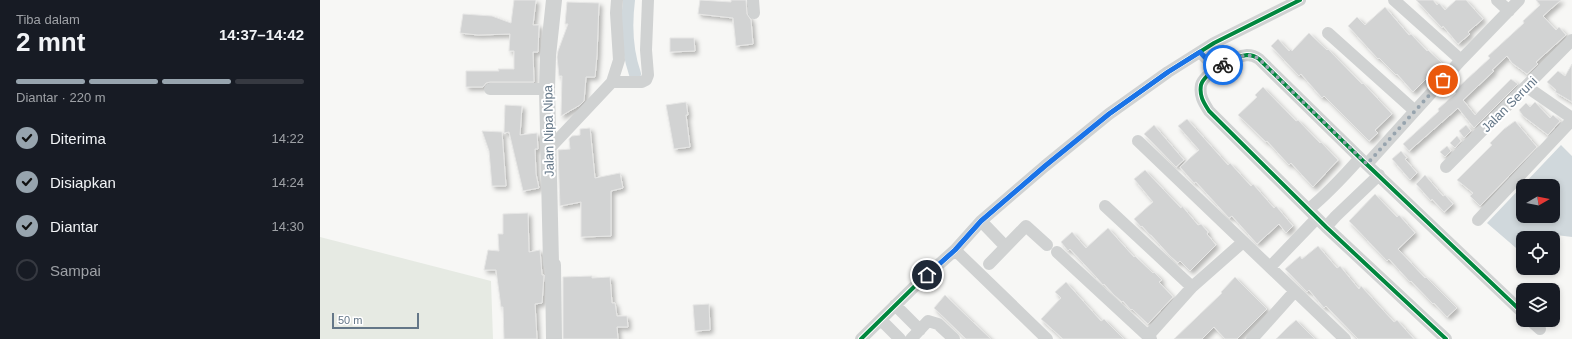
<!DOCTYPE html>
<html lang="id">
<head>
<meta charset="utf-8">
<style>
	:root { --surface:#171b24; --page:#242831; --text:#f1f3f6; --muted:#9ea1a6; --line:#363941; --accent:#97a4ae }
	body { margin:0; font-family:Arial,sans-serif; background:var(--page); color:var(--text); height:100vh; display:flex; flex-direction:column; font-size:15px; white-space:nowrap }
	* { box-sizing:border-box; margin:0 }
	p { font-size:13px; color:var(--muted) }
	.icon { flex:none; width:22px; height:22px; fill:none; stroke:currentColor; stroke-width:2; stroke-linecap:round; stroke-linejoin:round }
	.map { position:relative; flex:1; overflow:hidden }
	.drawer { display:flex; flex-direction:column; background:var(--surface); width:320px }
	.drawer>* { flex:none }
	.needle { width:26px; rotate:81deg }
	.buttons { position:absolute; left:1196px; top:179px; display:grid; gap:8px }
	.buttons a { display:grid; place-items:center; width:44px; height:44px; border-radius:8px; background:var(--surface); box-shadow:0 2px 6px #0003; font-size:20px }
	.scale { position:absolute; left:12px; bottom:10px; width:87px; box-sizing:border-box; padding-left:4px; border:2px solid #647788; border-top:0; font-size:11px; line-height:14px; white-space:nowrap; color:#647788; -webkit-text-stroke:3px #fff; paint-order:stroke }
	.pin { position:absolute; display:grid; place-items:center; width:34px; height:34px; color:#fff; margin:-17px; border:2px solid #fff; border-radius:50%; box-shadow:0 1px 4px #0007 }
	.courier { position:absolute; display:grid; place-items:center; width:40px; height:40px; margin:-20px; border:3px solid #1a73e8; border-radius:50%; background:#fff; color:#222; box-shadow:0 1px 5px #0007 }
	.head em { font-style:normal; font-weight:800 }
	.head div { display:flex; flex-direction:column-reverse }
	.head { display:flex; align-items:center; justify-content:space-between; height:68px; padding:0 16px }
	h1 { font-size:26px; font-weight:800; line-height:30px }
	.bar { display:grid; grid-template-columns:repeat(4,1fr); gap:6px 4px; align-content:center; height:48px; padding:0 16px }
	.bar i { height:5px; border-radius:3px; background:var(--line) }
	.bar .selected { background:var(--accent) }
	.bar p { grid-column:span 4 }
	ol { padding:0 16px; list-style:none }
	li { display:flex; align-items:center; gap:12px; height:44px }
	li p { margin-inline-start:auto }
	li .icon { padding:4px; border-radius:50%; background:var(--accent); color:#111; stroke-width:4 }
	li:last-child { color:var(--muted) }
	li i { width:22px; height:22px; border:2px solid var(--line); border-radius:50% }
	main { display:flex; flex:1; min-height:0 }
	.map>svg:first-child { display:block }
</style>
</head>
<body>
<main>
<section class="drawer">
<div class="head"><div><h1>2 mnt</h1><p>Tiba dalam</p></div><em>14:37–14:42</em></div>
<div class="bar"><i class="selected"></i><i class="selected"></i><i class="selected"></i><i></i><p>Diantar · 220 m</p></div>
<ol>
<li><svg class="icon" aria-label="check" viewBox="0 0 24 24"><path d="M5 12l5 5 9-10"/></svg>Diterima<p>14:22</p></li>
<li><svg class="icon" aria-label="check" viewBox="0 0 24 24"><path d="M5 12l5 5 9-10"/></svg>Disiapkan<p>14:24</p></li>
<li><svg class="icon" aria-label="check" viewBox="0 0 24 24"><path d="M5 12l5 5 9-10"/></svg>Diantar<p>14:30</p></li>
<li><i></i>Sampai</li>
</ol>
</section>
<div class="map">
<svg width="1252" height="339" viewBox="0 0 1252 339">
	<defs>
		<filter id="shadow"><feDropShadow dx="3" dy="3" stdDeviation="2" flood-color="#0004"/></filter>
	</defs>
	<rect width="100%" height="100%" fill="#f7f7f5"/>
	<path fill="#e6eae3" d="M0 237 171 281 173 339H0Z"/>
	<path fill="#d0d8dc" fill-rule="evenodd" d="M1241 145 1252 156V237L1236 235 1233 243V238H1203V254L1167 223ZM1203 186H1233V216H1203Z"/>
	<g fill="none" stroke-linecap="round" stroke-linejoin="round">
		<path stroke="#d0d8dc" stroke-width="12" d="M309 0C306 24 307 51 315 74"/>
	</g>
	<path fill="#d2d3d3" stroke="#e6e6e5" filter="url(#shadow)" d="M194 0H216L213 25H219L218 52H213L214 82H170L166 83 163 87H146V71H179L178 69H194V51H189L190 34 158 35 140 33 143 14 172 16 191 23Z
		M380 0 411 2V0H426L427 14 431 20 433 44 416 46 413 18 378 14Z
		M1096 0H1113L1117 5 1119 3 1125 10 1136 0H1146L1163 19 1148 32 1150 34 1138 44 1123 26 1122 28Z
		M1216 0H1241L1223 16 1236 30 1239 27 1246 35 1216 62 1218 64 1207 74 1192 63 1187 56 1172 70 1174 71 1143 100 1155 115 1191 79 1198 84 1154 128 1138 108 1089 151 1083 144 1119 111 1118 109 1136 93 1134 91 1170 58 1168 56 1204 23 1203 21 1220 5Z
		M247 2 279 3 277 55 275 77H266L264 101 260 105 241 116 242 76H239L237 57 238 51 248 24H245Z
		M1065 7 1089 35 1091 34 1107 51 1108 50 1122 63 1093 92 1077 74 1076 75 1059 58 1058 59 1028 26 1037 17 1045 25Z
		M989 33 1007 50 1008 49 1042 84 1043 83 1072 114 1055 130 1058 133 1049 141 1004 96 1002 98 981 74 979 76 951 46 958 39 969 51 971 49 972 51Z
		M350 38H374L375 51 350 52Z
		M1252 64V102L1235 92 1236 90 1227 82 1238 71 1245 76Z
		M943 87 976 121 978 120 1000 143 1001 142 1018 160 993 187 971 163 969 165 947 141 946 142 918 115 937 97 935 95Z
		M366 102 368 115H366L370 147 354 149 346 105Z
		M1215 102 1230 118 1233 115 1240 121 1228 135 1203 116 1199 110 1206 103 1210 107Z
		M185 105 202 106 200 135 217 133 218 149H215L216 174 219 188 203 191 189 132 184 133Z
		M867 119 908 165 910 163 931 186 933 184 954 208 956 206 973 226 966 233 959 224 937 244 912 216 909 218 876 182 874 183 860 167 879 150 858 126Z
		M1195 121 1217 147 1160 206 1150 196 1153 193 1137 180 1172 145 1170 143 1184 129Z
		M834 125 864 160 856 167 824 134Z
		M1146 125 1151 131 1144 138 1139 131Z
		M270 128 275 178 300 173 303 188 291 191V236L261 237V202L240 206 238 150 250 149 249 139 252 136 260 135V129Z
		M162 131 182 132 186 186H172L169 151Z
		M1137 136 1141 141 1135 148 1130 143Z
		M1127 146 1131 151 1125 157 1120 152Z
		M1081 151 1087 158 1085 159 1097 173 1090 180 1072 159Z
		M825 170 861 208 862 206 878 225 881 224 888 232 887 234 896 245 870 271 860 261 858 263 850 256 831 235H830L822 226 821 227 814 219 833 202 814 179Z
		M1105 175 1123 196 1125 195 1133 204 1124 212 1112 199 1111 201 1096 184Z
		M1055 194 1077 217 1079 215 1095 233 1078 249 1105 278 1106 277 1137 308 1127 317 1114 303 1113 304 1091 281 1090 282 1069 259 1067 261 1029 221Z
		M208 213 209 252 220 250 222 275H224L222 303 215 304 217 339H184L183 307H181L176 270H164L168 250 179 251 178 234H183V214Z
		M788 228 814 257 815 256 833 273 834 272 842 280 839 282 853 297 828 324 812 309 811 310 803 301 802 302 794 295 784 284 783 285 777 278 750 249 748 251 741 242 752 232 766 248Z
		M998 246 1017 268 1020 266 1039 289 1041 286 1074 322 1077 320 1094 339H1038L1006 306 1004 308 989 290 987 292 965 269 980 256 982 259Z
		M272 276V278L290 277 292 303H295L297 316H307L308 327H297L298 339H243V277Z
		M915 277 947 309 917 339H905L894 327 882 339H854L902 293 901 292Z
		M746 282 781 321 784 319 804 339H743L721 319 741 298 735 292Z
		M625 295 654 323 671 339H646L614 308Z
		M389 304 390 330 375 331 373 305Z
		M976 320 995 339H956L968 327Z"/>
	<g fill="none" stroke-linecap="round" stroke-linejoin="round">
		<path stroke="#d0d2d2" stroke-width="12" d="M433 0 434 13
			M1074 0 1141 60
			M1177 0 1189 11
			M1008 33 1095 111
			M880 52 896 69
			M292 82H322L326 80 328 75 326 50 328 0
			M1207 87 1252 118
			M170 89H227
			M818 141 1025 339
			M229 149 292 82 299 60 296 13 297 0
			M1047 164 1141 60 1199 0
			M1126 167 1252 40
			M785 206 872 287
			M989 209C1007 194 1024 176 1040 158
			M1158 220 1252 120
			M661 221 685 246
			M1006 227 1016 216 1059 175
			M635 250 727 339
			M737 252 831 339
			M669 264 706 226 727 245
			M950 267 997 218
			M575 305 600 330
			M561 320 580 339
			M1210 320 1220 329
			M828 336 872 287 923 242
			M541 339 598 283 635 250 661 221 725 166 789 114 848 72 894 43 980 0
			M591 339 608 321 618 324 634 339
			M932 339 975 291
			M1126 339 1006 227 889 111C884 103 879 96 881 85 884 73 916 56 927 55 932 55 935 56 939 59L1040 158 1203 313"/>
		<path stroke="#d0d2d2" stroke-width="16" d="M234 0 228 56 227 89 231 263 233 265 234 339"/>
		<defs>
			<path id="cycleway" d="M541 339 598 283 635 250 661 221 725 166 789 114 848 72 894 43 980 0
				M1126 339 1006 227 889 111C884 103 879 96 881 85 884 73 916 56 927 55 932 55 935 56 939 59L1040 158 1203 313"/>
		</defs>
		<use href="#cycleway" stroke="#fff" stroke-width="6"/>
		<use href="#cycleway" stroke="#00873e" stroke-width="4"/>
	</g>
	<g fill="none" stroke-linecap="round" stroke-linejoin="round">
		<path stroke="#97a4ae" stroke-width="4" stroke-dasharray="0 7.2" d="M903 65C915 58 926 51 939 59L1047 164 1123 80"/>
		<path stroke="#1a73e8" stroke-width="5" d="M607 275 635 250 661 221 725 166 789 114 848 72 880 52 896 69 903 65"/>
	</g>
	<g text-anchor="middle" stroke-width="4" stroke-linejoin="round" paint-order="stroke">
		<g font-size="13" fill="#647788" stroke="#fff">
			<text transform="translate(1189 104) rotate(-45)" y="5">Jalan Seruni</text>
			<text transform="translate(228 131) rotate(-91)" y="5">Jalan Nipa Nipa</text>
		</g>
	</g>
</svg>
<div class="buttons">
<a><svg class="needle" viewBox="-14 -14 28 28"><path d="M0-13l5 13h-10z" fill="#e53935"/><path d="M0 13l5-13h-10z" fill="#9ea1a6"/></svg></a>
<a><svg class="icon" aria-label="locate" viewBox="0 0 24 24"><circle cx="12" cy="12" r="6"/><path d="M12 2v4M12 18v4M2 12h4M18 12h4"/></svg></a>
<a><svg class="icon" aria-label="layers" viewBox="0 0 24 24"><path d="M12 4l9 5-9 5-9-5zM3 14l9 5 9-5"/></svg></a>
</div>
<div class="scale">50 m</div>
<div class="pin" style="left:1123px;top:80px;background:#ea580c"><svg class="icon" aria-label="bag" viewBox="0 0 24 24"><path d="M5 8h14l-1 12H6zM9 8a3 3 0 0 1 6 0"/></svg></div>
<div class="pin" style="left:607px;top:275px;background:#1f2937"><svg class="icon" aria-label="home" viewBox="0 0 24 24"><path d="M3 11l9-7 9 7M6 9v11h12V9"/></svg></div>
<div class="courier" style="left:903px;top:65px"><svg class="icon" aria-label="bike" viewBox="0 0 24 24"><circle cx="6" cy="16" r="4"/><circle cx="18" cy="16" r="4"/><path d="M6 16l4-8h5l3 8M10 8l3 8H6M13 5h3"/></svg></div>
</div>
</main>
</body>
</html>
